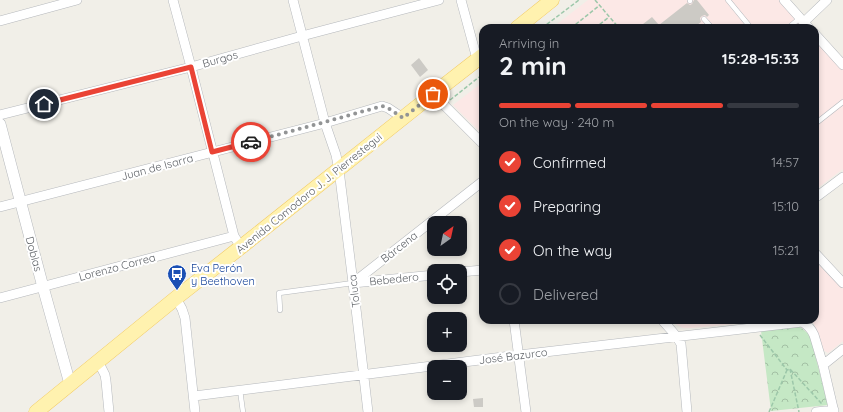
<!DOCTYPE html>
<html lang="en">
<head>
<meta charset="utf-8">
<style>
	:root { --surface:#171b24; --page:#242831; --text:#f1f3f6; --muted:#9ea1a6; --line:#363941; --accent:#ea4335 }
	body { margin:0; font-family:Quicksand,sans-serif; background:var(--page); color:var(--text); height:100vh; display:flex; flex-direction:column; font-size:15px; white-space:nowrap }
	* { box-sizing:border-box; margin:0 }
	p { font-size:13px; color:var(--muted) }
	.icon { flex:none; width:22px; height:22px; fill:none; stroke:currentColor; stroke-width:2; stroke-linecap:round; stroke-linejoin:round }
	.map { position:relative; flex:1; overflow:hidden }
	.details { position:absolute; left:479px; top:24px; width:340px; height:300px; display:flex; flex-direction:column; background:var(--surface); border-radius:12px; box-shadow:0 2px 6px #0003 }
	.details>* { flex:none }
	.needle { width:26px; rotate:33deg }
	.tools { position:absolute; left:427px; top:216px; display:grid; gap:8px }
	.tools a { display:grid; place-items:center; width:40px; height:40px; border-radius:8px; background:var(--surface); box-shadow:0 2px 6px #0003; font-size:20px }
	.pin { position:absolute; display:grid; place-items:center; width:34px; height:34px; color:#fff; margin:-17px; border:2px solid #fff; border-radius:50%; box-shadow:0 1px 4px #0007 }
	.courier { position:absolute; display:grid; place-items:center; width:40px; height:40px; margin:-20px; border:3px solid #ea4335; border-radius:50%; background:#fff; color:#222; box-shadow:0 1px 5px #0007 }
	.headline em { font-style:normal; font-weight:800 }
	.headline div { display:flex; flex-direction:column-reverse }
	.headline { display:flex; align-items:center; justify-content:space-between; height:68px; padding:0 20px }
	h1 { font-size:26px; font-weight:800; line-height:30px }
	.bar { display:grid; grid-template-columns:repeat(4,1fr); gap:6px 4px; align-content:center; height:48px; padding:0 20px }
	.bar i { height:5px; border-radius:3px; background:var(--line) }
	.bar .active { background:var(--accent) }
	.bar p { grid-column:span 4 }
	ol { padding:0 20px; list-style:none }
	li { display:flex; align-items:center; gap:12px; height:44px }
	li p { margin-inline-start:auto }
	li .icon { padding:4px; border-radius:50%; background:var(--accent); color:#fff; stroke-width:4 }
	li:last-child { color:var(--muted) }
	li i { width:22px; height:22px; border:2px solid var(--line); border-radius:50% }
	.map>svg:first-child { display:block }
</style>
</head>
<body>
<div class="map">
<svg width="843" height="412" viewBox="0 0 843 412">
	<defs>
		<pattern id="park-crowns" width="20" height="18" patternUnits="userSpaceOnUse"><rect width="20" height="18" fill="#c5e8c5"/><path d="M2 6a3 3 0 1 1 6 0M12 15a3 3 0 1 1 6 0" fill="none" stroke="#a3c0a4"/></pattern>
	</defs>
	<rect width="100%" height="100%" fill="#f1efe8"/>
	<path fill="#fce8e6" d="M588 0H779L805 28H552Z
		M815 39 843 69V169L815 190Z
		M483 82V135L453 105Z
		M815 261 843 289V341L832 350 828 353 823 350 814 324 810 320H815Z
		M672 320H776L692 328H683L677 325Z"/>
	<path fill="url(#park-crowns)" d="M799 326 810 335 828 405 771 411 761 331Z"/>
	<path fill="#cccac5" d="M694 0H697L709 15 707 17 705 15 702 16 700 18 701 22 693 28H638L652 17 659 25 687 3 690 5 692 4Z
		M419 58 428 70 420 77 411 65Z
		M483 398V407H474L473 399Z"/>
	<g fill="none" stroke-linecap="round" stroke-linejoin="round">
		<defs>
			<path id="service" d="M690 0V1
				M728 0 751 28
				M704 19 712 28
				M788 28 800 18
				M815 124 843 102
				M280 310 279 293 353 283
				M240 390 243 412"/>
			<path id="minor" d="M173 0 191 67 234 236 241 247
				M293 0 325 123 336 155 339 170 353 283 368 412
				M461 0 477 59
				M784 0 809 28
				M0 21 77 0
				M804 22 827 0
				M815 34 843 65
				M433 94 483 144
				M0 115 191 67 302 36 439 0
				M815 198 843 177
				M0 207 325 123 382 106 388 108 403 118
				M815 253 843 283
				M460 272 483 270
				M353 283 483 181
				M353 283 434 275
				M0 298 234 236
				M176 298 182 309 185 318 195 412
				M514 320 526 412
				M662 320C669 328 676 334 681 344L687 412
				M98 361 105 375 106 381 109 412
				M823 365 843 349
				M194 396 519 355 802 322C808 325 811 328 814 335L823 365 834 412
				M816 412 834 410"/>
			<path id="tertiary" d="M0 124 43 287 70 384"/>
			<path id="primary" d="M517 28 552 0
				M36 412 176 298 241 247 433 94 483 55"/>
		</defs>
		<use href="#service" stroke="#b5b8bc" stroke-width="5.5"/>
		<use href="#minor" stroke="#b5b8bc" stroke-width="10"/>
		<use href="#tertiary" stroke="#b5b8bc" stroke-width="12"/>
		<use href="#primary" stroke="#f2c960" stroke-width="15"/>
		<path stroke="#9cc7a9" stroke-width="1.5" stroke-dasharray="4 2" stroke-linecap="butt" d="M595 0 619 28
			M542 28 579 0
			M571 28 600 5
			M595 28 609 17
			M450 100 483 74
			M760 335 787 370 790 369 822 404
			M790 369 799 412
			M769 412 787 370"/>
		<use href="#service" stroke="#fff" stroke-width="4.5"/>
		<use href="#minor" stroke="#fff" stroke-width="9"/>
		<use href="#tertiary" stroke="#fff" stroke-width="11"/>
		<use href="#primary" stroke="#fff2af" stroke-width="14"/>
	</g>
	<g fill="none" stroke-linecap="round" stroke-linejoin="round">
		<path stroke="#929495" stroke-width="4" stroke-dasharray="0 7.2" d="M251 142 325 122 382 106 388 108 403 118 433 94"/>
		<path stroke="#ea4335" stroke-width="5" d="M44 104 191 67 212 152 251 142"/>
	</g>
	<defs>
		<symbol id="bus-pin" viewBox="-11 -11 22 30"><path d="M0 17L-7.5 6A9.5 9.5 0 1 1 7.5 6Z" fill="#1a4fb4" stroke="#fff"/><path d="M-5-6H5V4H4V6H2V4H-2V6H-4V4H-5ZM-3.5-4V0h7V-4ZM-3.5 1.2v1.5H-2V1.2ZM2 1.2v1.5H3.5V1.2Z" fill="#fff"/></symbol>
	</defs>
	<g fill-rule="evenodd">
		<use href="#bus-pin" x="166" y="263" width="22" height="30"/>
	</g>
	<g text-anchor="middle" stroke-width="4" stroke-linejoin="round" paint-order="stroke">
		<g font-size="11" fill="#5f6368" stroke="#fff">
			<text transform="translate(220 59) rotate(-16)" y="4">Burgos</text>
			<text transform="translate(157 167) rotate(-15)" y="4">Juan de Isarra</text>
			<text transform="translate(309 193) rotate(-39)" y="4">Avenida Comodoro J. J. Pierrestegui</text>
			<text transform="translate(399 247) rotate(-38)" y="4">Bárcena</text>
			<text transform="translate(34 254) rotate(75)" y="4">Doblas</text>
			<text transform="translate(117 267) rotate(-15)" y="4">Lorenzo Correa</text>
			<text transform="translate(394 279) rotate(-6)" y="4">Bebedero</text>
			<text transform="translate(354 291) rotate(-97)" y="4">Toluca</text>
			<text transform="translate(513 356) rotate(-7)" y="4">José Bazurco</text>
		</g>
		<g font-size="11" fill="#164399" stroke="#fff" text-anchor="start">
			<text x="191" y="272">Eva Perón<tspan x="191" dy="13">y Beethoven</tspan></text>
		</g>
	</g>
</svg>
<div class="tools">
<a><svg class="needle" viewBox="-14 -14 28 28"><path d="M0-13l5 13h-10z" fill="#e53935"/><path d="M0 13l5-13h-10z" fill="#9ea1a6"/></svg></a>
<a><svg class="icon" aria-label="locate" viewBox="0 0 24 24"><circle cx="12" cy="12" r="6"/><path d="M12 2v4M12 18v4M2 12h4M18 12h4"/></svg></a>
<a>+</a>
<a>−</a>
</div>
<div class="pin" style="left:433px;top:94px;background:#ea580c"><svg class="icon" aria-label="bag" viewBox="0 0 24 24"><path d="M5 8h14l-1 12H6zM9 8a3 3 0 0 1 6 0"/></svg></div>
<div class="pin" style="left:44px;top:104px;background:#1f2937"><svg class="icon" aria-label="home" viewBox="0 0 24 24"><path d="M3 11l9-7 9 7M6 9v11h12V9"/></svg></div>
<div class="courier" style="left:251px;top:142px"><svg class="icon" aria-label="car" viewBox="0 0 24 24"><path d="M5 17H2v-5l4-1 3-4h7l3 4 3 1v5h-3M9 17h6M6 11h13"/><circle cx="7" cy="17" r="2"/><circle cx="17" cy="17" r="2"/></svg></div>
<section class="details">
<div class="headline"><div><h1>2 min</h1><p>Arriving in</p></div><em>15:28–15:33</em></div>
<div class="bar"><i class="active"></i><i class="active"></i><i class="active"></i><i></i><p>On the way · 240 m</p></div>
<ol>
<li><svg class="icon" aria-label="check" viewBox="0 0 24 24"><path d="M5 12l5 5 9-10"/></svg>Confirmed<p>14:57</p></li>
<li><svg class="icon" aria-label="check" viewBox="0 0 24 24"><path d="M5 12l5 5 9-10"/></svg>Preparing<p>15:10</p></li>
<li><svg class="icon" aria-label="check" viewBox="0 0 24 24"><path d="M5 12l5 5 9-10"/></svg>On the way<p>15:21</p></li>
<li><i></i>Delivered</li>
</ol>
</section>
</div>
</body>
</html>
